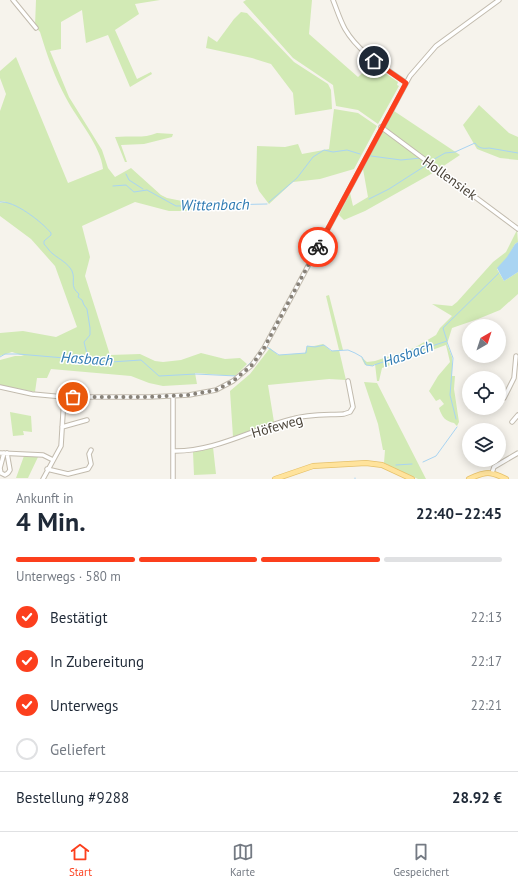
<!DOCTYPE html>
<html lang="de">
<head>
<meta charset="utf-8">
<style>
	:root { --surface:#fff; --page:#f6f6f7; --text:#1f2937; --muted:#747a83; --line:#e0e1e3; --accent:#fc3f1d }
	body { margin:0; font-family:"PT Sans",sans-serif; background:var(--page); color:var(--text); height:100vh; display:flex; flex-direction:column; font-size:15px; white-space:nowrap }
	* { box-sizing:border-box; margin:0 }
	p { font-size:13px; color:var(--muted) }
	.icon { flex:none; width:22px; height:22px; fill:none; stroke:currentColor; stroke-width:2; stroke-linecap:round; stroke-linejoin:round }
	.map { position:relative; height:479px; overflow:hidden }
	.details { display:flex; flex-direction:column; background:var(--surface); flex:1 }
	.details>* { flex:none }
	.needle { width:26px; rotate:39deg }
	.fabs { position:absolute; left:462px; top:319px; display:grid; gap:8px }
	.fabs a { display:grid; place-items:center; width:44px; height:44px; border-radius:50%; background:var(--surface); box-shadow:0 2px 10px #0003; font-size:20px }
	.pin { position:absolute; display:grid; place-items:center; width:34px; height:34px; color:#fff; margin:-17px; border:2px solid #fff; border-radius:50%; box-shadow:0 1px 4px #0007 }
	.courier { position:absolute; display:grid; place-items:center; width:40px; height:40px; margin:-20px; border:3px solid #fc3f1d; border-radius:50%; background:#fff; color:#222; box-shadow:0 1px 5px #0007 }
	.overview em { font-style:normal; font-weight:700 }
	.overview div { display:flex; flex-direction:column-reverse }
	.overview { display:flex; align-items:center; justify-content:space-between; height:68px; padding:0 16px }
	h1 { font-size:26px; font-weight:700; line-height:30px }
	.bar { display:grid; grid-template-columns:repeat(4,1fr); gap:6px 4px; align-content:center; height:48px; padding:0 16px }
	.bar i { height:5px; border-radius:3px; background:var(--line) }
	.bar .current { background:var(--accent) }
	.bar p { grid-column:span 4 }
	.line { display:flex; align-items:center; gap:10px; padding:0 16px; border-top:1px solid var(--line) }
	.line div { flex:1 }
	ol { padding:0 16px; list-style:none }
	li { display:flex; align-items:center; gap:12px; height:44px }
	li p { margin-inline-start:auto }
	li .icon { padding:4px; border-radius:50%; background:var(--accent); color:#fff; stroke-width:4 }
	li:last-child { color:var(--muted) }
	li i { width:22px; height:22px; border:2px solid var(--line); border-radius:50% }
	.tab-bar { display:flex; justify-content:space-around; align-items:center; height:56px; border-top:1px solid var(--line); background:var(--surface); font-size:11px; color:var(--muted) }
	.tab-bar a { display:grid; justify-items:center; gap:2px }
	.tab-bar .current { color:var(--accent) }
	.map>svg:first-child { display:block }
</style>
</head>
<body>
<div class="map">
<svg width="518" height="479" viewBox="0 0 518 479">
	<rect width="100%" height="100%" fill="#f6f3ec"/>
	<path fill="#d2eab5" d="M36 0H160L135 4 139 14 115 30 137 79 151 72 152 74 130 87 108 35 86 43 82 10 61 22V49L50 51 69 97 102 150 108 168 115 177 131 168 161 195 167 198 197 204 198 208 187 211H169L135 202 82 226 90 257 85 276 110 355 140 354 155 361 163 362 181 360 201 353 225 359 240 358 247 364 235 376 195 373 197 384 163 386 149 383 131 376 51 369 47 378H37L35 392 0 385V360L15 356H24L12 352 0 356V333L23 331 56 337 77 327 55 266 31 239 0 216V203L6 201 0 202V111L6 94 0 78V71L16 57 68 183 103 169C101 146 77 119 66 98 55 78 47 55 40 32L35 26Z
		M246 0H312L309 34 358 77 372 64 398 82 397 85 399 86 378 124 358 110 336 106 333 85 293 58 243 2Z
		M241 12 247 13 294 62 328 84 331 90 332 109 295 115 293 93 271 64 252 58 206 48 208 36 217 42 234 19Z
		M479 105 509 133 518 137V160L500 158 477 149 463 125Z
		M334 109 358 113 377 126 354 169 320 179 293 182 269 204 259 191 256 183 257 146 285 147 298 144 302 154 329 149Z
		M394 111 460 155 439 169 384 128Z
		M383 130 438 170 365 211 344 220 339 215 350 193 353 206 368 197 363 169Z
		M157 133 173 134 172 137 144 144 121 145 127 162H125L115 137C130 135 143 139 157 133Z
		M517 230 518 242 515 244 508 257 497 269 504 281 518 272V294L500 310 478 319 452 328 447 344 452 357V376H455L454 389 459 422 457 426 454 423C445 421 442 417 439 408L444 404 440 399 436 401 429 391 438 376 450 362 446 345 382 368 379 381H377L375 364 372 366 365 365 361 357 367 362 375 361 414 348 436 335 440 328 452 316 432 304 452 306 457 302 493 262 506 252Z
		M329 295 343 350H339L346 380 329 379 268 385 274 422 233 437 230 391 250 374 270 348 278 355 305 353 307 346H314L323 344 331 351 339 350 326 296Z
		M364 382 377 383 426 479H418L384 463 385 450H383L378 424Z
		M10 412 31 416 32 432 23 431 24 435 13 436Z
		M213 447 216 474 194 475 193 452Z
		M24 456 38 457 28 478H16Z"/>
	<path fill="#a9d4f2" d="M518 242V272L504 281 497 268 507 257 515 244Z"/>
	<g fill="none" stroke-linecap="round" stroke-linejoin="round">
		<path stroke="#a9d4f2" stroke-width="1" d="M371 156 401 160 421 158
			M431 161 445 153 455 152 475 143C478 148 483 149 489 148L518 153
			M126 174 129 180 143 189
			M113 186 126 185 134 192 147 190 176 206 267 204
			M369 199 389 189 428 164
			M0 202C14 200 42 222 51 233V235L44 241V244C47 247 49 251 53 254 59 259 68 263 72 271 76 280 69 286 79 294L78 297 82 300 84 305 87 309 90 328V335L84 342 88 358
			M269 202 297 178 313 157 324 150 333 152 347 150 360 154
			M447 342 453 358 450 395 456 419
			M267 347 279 355 306 353 307 346 315 347 324 345 332 351 348 350 355 353 362 357 366 365 373 366 374 365 447 341 443 328 499 273
			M0 357 5 354H18L111 362 141 360 159 376 196 374 236 376
			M243 370 256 357
			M423 462 436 456 457 427
			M396 465 412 464
			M355 479V478"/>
		<defs>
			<path id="minor" d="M13 0 36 28
				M333 0C337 10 340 20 345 29 359 53 384 67 406 83
				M381 127 518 229
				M0 387 32 394 64 397H149L189 395 216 390 233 381 252 365 264 348 410 76 436 46 499 0
				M504 398 514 378 516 356
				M512 422 518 415
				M62 427 87 420
				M173 451C215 452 252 429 292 419 308 414 327 415 344 414L350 412 353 407 348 381
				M0 453 43 455 53 460
				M4 453 0 468 1 473 5 475 8 473 10 470 7 453
				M47 469 68 474 88 469 91 464 89 454 91 450
				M492 473 494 467 518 453
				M43 479 61 446 64 397
				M173 479V397"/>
			<path id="major" d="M275 479 313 466 366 463 382 465 412 479
				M469 479C486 471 490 471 506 479"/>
		</defs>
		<use href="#minor" stroke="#c2bbae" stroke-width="5.5"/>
		<use href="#major" stroke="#e6c16a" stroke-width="6"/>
		<use href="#minor" stroke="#fff" stroke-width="3.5"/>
		<use href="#major" stroke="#ffe39c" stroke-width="4.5"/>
	</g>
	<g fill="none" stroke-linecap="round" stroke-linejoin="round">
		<path stroke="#878178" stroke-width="4" stroke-dasharray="0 7.2" d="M73 397H149L189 395 216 390 233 381 252 365 264 348 318 247"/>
		<path stroke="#fc3f1d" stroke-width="5" d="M318 247 406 83 374 61"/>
	</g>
	<g text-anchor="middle" stroke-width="3" stroke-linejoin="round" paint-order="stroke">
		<g font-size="14" fill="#4b4439" stroke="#fff">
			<text transform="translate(450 178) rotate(36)" y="5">Hollensiek</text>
			<text transform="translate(277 426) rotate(-16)" y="5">Höfeweg</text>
		</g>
		<g font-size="15" font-style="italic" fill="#2e7ab2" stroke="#fff">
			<text transform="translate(215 205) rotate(-1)" y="5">Wittenbach</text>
			<text transform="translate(408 354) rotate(-19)" y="5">Hasbach</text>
			<text transform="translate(87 359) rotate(4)" y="5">Hasbach</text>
		</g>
	</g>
</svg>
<div class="fabs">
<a><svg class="needle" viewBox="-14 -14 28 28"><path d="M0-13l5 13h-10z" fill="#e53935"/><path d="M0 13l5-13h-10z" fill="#747a83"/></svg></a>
<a><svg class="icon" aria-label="locate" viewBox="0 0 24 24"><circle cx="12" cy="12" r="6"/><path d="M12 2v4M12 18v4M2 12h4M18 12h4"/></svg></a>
<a><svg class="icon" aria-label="layers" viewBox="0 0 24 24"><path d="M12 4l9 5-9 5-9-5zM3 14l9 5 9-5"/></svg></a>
</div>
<div class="pin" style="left:73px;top:397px;background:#ea580c"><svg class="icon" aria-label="bag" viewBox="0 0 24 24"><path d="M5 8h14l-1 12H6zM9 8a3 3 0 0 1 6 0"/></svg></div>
<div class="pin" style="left:374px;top:61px;background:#1f2937"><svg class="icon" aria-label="home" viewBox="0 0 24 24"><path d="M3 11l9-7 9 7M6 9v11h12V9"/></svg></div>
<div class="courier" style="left:318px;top:247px"><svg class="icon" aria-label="bike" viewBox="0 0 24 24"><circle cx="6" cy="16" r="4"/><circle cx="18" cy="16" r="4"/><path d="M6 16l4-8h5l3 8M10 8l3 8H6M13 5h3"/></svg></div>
</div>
<section class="details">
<div class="overview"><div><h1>4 Min.</h1><p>Ankunft in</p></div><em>22:40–22:45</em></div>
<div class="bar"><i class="current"></i><i class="current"></i><i class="current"></i><i></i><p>Unterwegs · 580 m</p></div>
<ol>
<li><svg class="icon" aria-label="check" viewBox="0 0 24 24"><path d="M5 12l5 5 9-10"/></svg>Bestätigt<p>22:13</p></li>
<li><svg class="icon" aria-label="check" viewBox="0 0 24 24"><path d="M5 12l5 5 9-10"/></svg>In Zubereitung<p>22:17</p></li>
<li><svg class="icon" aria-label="check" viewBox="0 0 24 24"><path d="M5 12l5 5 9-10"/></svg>Unterwegs<p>22:21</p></li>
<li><i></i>Geliefert</li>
</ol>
<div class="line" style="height:52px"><div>Bestellung #9288</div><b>28.92 €</b></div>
</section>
<nav class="tab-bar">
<a class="current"><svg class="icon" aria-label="home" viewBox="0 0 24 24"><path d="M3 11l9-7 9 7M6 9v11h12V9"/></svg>Start</a>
<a><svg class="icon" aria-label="map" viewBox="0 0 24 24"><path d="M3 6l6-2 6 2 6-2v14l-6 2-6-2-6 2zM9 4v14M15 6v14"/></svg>Karte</a>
<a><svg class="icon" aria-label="saved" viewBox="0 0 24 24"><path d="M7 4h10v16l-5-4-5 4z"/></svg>Gespeichert</a>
</nav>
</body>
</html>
